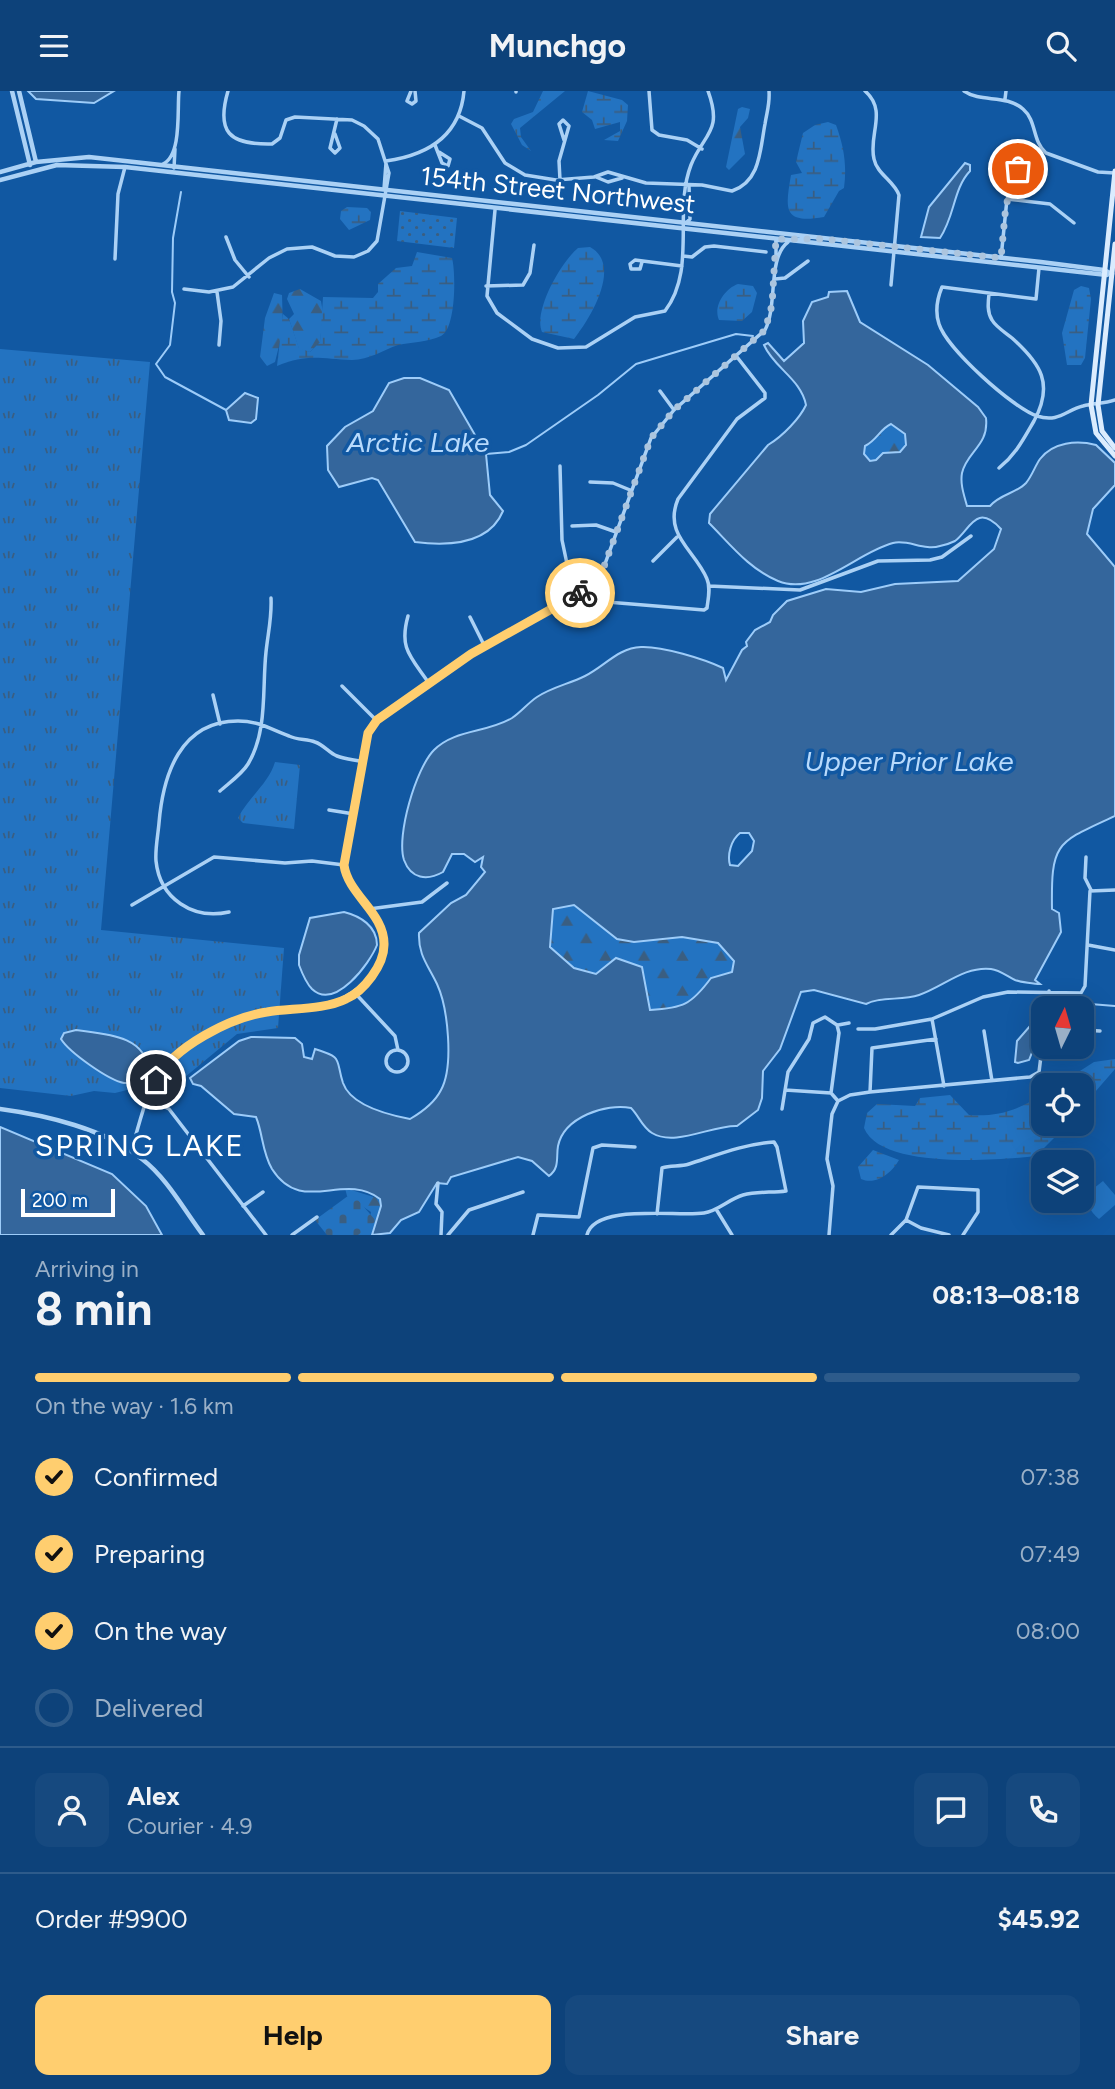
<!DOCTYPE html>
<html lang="en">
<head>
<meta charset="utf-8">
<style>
	:root { --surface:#0d427a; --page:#16497f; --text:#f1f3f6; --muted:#9ab0c7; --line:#2d5b8b; --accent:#ffce6f }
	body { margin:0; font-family:Figtree,sans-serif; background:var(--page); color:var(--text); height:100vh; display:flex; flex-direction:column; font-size:26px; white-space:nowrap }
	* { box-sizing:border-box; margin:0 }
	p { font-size:23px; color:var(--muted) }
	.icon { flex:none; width:38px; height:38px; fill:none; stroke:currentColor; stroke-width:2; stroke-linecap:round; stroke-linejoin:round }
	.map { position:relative; height:1144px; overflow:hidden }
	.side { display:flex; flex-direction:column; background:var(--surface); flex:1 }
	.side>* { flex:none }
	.needle { width:46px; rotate:5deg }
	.tools { position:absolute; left:1031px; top:905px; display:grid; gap:14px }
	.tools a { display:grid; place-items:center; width:63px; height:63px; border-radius:14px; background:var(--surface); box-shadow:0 7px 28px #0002,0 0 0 2px var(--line); font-size:35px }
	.scale { position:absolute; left:21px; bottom:18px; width:94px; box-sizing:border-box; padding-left:7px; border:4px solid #fff; border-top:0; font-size:19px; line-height:24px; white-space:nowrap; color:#fff; -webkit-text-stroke:5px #1158a2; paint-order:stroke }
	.pin { position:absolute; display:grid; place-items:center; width:60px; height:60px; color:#fff; margin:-30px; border:4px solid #fff; border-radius:50%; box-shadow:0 2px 7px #0007 }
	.courier { position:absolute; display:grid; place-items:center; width:70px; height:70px; margin:-35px; border:5px solid #ffce6f; border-radius:50%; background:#fff; color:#222; box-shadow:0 2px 9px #0007 }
	.summary em { font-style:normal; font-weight:700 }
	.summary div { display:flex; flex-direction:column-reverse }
	.summary { display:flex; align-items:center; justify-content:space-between; height:119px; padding:0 35px }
	h1 { font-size:46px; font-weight:700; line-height:52px }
	.bar { display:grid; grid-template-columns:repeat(4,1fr); gap:10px 7px; align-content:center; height:84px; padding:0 35px }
	.bar i { height:9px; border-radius:5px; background:var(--line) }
	.bar .selected { background:var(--accent) }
	.bar p { grid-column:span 4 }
	.line { display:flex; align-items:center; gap:18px; padding:0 35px; border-top:2px solid var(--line) }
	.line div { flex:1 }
	.round { display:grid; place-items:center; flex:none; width:74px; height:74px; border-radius:14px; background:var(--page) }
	ol { padding:0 35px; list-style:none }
	li { display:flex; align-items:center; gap:21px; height:77px }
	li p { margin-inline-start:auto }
	li .icon { padding:7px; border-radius:50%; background:var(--accent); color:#111; stroke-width:4 }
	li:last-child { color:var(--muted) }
	li i { width:38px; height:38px; border:4px solid var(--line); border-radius:50% }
	.cta { display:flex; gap:14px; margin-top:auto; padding:14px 35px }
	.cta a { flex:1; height:80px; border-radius:14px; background:var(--accent); color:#111; font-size:28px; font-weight:700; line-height:80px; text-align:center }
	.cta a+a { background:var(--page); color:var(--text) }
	header { display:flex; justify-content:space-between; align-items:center; height:91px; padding:0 35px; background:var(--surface); font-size:32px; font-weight:700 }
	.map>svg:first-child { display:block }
</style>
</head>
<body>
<header><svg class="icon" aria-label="menu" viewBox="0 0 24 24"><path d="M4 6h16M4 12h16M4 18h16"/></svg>Munchgo<svg class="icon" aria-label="search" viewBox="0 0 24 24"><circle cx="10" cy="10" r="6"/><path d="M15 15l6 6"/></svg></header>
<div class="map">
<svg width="1115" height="1144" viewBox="0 0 1115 1144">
	<defs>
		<pattern id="grass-dots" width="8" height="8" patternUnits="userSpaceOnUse" patternTransform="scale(1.75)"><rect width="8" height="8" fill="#2373c1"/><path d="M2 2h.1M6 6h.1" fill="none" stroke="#3a5e81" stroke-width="1.8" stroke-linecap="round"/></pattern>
		<pattern id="forest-firs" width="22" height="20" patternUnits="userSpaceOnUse" patternTransform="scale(1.75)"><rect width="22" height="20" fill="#2373c1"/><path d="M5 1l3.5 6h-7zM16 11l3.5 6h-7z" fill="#3a5e81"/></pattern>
		<pattern id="wetland-marsh" width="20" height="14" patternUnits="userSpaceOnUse" patternTransform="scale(1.75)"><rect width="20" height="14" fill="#2373c1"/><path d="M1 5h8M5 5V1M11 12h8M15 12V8" fill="none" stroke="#3a5e81"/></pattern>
		<pattern id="cemetery-stones" width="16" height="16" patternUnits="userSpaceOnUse" patternTransform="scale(1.75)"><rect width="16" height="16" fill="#2373c1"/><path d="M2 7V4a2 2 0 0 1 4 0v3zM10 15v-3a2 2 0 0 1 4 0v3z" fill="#3a5e81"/></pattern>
		<pattern id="park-tufts" width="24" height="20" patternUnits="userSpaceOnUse" patternTransform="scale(1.75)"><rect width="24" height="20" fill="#2373c1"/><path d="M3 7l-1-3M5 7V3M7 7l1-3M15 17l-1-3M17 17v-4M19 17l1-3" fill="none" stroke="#3a5e81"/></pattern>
	</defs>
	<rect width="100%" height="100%" fill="#1158a2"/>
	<path fill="url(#grass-dots)" d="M400 120 457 127 454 157 397 150Z"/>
	<path fill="url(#forest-firs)" d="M742 16 750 18 748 27 740 36 745 63 729 79 726 76 738 18Z
		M300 198 321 210 323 222 320 251 310 261 299 258 289 228 294 223 287 208 289 202Z
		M274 202 282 204 283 239 275 271 267 275 260 266 265 227Z
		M891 333 905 343 906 354 900 361 883 362 876 369 870 370 864 363V355Z
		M574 814 617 848 634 851 682 846 719 852 734 870 732 881 711 887C691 914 683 917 649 919L616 867 596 883 574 877 550 856 553 818Z
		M345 1097 380 1108 381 1115 372 1144H351L370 1127 371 1121 347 1105Z"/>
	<path fill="url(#wetland-marsh)" d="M543 0H565L520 37 521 46 531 60 522 54 511 33 514 28 533 21Z
		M588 0 622 9 628 14 627 30 618 50 604 49 620 40V31L595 38 592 29 582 21Z
		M828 31 836 34C844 56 847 74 844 97L839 100 824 126C783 133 785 119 791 84L802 82 796 71 803 42 815 34Z
		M347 116 367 117 371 121 370 129 349 139 340 128 341 120Z
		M590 156C623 174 590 228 574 248L542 241C533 220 561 171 578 157Z
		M417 161 452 167C456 182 456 238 441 245 428 251 412 251 398 254 383 259 369 269 352 269 321 268 308 262 277 275L283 223 289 228 299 257 310 261 320 251 323 206 373 207 378 201V193L396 177 412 175Z
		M738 193 753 195 757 202 752 221 742 230 719 229C713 216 724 198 738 193Z
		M1081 195 1089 197 1091 208 1085 267 1081 274H1067L1062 242 1074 199Z
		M1115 968V978L1082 1016V994H1058L1094 971Z
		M1043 1003V1032L1068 1033 1036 1065C999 1069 881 1079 864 1037L867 1022 877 1013 915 1015 920 1007 950 1004 969 1024C998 1026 1019 1019 1043 1003Z
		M873 1059 899 1069C892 1081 877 1095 861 1088L858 1076Z"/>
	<path fill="url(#cemetery-stones)" d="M352 1102 376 1130 358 1144H327L315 1129Z"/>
	<path fill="url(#park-tufts)" d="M0 258 150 271 101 839 284 857 278 937 237 943 185 986 175 1001 147 994 115 1002 94 1000 71 1005 0 997Z
		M275 671 300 674 294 738 243 732 238 727C248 707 269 692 275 671Z"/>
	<path fill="#2373c1" d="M1103 1090 1115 1104V1114L1099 1128C1089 1120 1087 1113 1089 1101Z"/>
	<path fill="#34669c" stroke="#9dccf9" stroke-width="2" fill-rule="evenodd" d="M28 0H114L94 12 36 8Z
		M965 72 970 74V80C953 98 955 125 940 147L921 146 929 116Z
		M847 200 860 231 928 274 978 316 986 327C989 355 967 360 962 382 960 393 964 404 967 415H990C1000 403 1017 402 1026 392 1032 385 1035 375 1040 368 1053 351 1077 349 1096 354L1115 372V394L1093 418 1087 443 1115 476V725C1056 752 1051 751 1052 818L1059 822 1061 841 1035 889 1040 893C1036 893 1020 891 1015 889 1008 886 1000 879 991 878 964 875 943 896 919 904 902 910 881 905 866 913L814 899 801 901 780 958 763 980 762 1007 758 1019 737 1035C712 1034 675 1056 652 1042 642 1036 639 1025 631 1017 606 1012 564 1026 558 1055 556 1066 560 1077 549 1085L532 1070 518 1066 451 1086 447 1093 437 1092 419 1121 401 1129 390 1142 372 1144 381 1115 380 1108C343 1080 302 1125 272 1078 262 1061 263 1043 256 1026L234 1023 201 995 193 993 190 987 239 950 251 946 295 947 302 953 304 966 312 968 315 958C344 967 335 967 343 992 351 1015 389 1024 410 1028 422 1021 435 1011 441 999 454 975 448 917 437 893 428 874 418 864 419 842L451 812 466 804 485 781 481 776 483 766 475 771 464 763H452L443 781C427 790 411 788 404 769 396 745 416 677 434 659 455 638 487 642 512 627 521 621 528 612 537 606 552 596 569 593 585 585 605 575 618 557 641 556 662 555 704 568 723 577L726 589 742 559 747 555 746 551 755 539 770 531 773 524 787 510 826 498 861 501 895 493 958 490 994 458 1001 438C976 411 970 439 955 450 951 452 945 454 940 455 924 460 908 448 893 452 857 461 817 506 778 490 749 478 730 453 709 432L710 423 768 354C783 345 800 327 806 314 801 288 774 277 764 254L768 252 784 270 804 252 803 230 812 211 828 206 829 201ZM891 333 905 343 906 354 900 361 883 362 876 369 870 370 864 363 865 355C877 349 880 338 891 333ZM740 742H749L754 750 752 760 738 775 730 774C727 764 731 749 740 742ZM574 814 617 848 634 851 682 846 718 852 734 870 732 881 711 887C691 914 683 917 650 919L642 876 616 867 596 883 574 877 550 856 553 818Z
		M404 287H420L449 299 486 363 490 404 503 420C489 454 447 455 415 451L378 389 372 387 339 396 328 379 327 355 345 336 373 320 389 292Z
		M245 302 258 307 256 328 251 332 229 329 226 319Z
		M344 821C360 825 377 835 377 854 370 872 335 920 312 898 306 892 302 882 299 874V864L310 827Z
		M1030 935H1038L1039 944 1029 969 1018 972 1015 971 1017 950Z
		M76 939C104 943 147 944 148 980 142 987 134 993 124 992 108 989 69 961 61 948L64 942Z
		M0 1036 112 1083 146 1115 162 1144H0Z"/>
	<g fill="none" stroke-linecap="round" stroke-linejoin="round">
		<path stroke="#9dccf9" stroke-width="2" d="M181 101 173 147 172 201 175 212 170 254 156 273 165 286 226 319
			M486 363 509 361 526 354 598 304 636 273 736 243 753 245
			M1053 910 1115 915"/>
		<path stroke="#abd1f5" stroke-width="3.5" d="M411 0 407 10 412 13 416 10 415 0
			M516 0V1
			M649 0 652 39 659 44 687 49 702 58
			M865 0C888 20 868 44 874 68 877 83 894 90 899 104L891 194
			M964 0C981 12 1006 3 1023 18 1037 30 1032 50 1046 62L1098 81 1115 82
			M1005 8 1006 0
			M459 25 482 37 505 72 525 84 556 89 594 86 608 81 646 92 702 94 732 100C761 90 760 58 765 33 767 20 770 13 769 0
			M335 43 340 57 335 62 330 57 337 28
			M435 54 442 72 448 75 450 68 439 61
			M386 70C428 64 460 45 464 0
			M163 73C182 64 177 19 179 0
			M174 77 175 58
			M596 86 608 91 622 87
			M560 89 559 70 569 35 563 29 559 33 564 49
			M384 98 386 72
			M1007 108 1050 113 1074 132
			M495 119 487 205 497 222 532 248 558 257 586 256 635 226 665 220C697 178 673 120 691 74 704 42 723 41 708 0
			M687 131 690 128 689 95
			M226 146 235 169 249 186
			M683 165 692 166 705 156 714 155 766 161
			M1001 167 1007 108 1016 92 1020 74 1041 57
			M115 168 118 103 125 76
			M776 169V150
			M642 171 640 178H631L630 173 635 169 682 175
			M1039 177 1036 208 942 196C937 208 935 221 939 233 947 258 1013 317 1037 325 1059 332 1066 319 1083 315 1094 312 1104 313 1115 309
			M775 188 785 187 808 170
			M486 195 523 194 530 182 534 154
			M184 198 209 201 233 196 269 167 287 158 312 156 335 165 354 166 368 160 377 150 389 82 378 48 364 35 352 29 295 26 286 29 280 47 272 53C229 54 216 41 228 0
			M217 201 221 230 219 254
			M989 203C988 212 987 221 992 229 996 236 1006 242 1012 247 1041 273 1054 293 1034 330 1023 349 1016 363 999 377
			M660 300 674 319
			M560 375 562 449 574 506
			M590 391 613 392 630 399
			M572 435 596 434 616 441
			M653 470 677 446
			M709 495 800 499 878 470 930 469 942 466 971 445
			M585 500 595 510 704 519 707 517C708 508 711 497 707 488 695 459 663 444 678 408L737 328 765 307V302L737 266
			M408 525C399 557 410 565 428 591
			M470 526 485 556
			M342 595 377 630
			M213 604 220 633
			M220 700C229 692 242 683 248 673 268 640 262 597 266 561 268 542 272 526 271 507
			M329 719 354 723
			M1086 766 1085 787 1091 799
			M132 814 214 766 285 772 312 770 344 774
			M369 818 422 811 447 792
			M229 821C193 829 160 808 156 770 155 758 158 744 159 732 163 684 180 630 238 630 259 630 270 638 289 645 297 649 307 648 315 651 324 654 329 662 337 665 345 668 355 669 363 671
			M1088 854 1115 859
			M355 902 395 945 398 959
			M1047 917 1049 900
			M932 928 944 995
			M838 934 849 932
			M858 938H875L932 928 983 906 1008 901 1081 902 1085 895 1090 800 1115 799
			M1082 939 1100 940
			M984 940 992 990
			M386 970a11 11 0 1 1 22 0a11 11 0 1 1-22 0Z
			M785 999 831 1002 838 1010 850 1004 870 1001 1030 986 1039 981 1043 949
			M870 1001 872 957 936 948
			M149 1008 169 1018 266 1144
			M782 1018 788 981 809 948 813 932 825 926 837 934 839 942 831 1002
			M131 1060C140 1033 147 993 167 971 190 947 230 930 261 922 305 911 335 924 369 887 377 877 384 867 384 854 385 822 347 805 344 774L368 642 377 630 458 571 585 500 602 481 651 347 674 319 765 239C778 215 767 167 788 151
			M438 1092 436 1113 442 1121 441 1144
			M243 1115 263 1101
			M716 1118 732 1144
			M906 1129 921 1137 949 1144
			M292 1144 317 1126
			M448 1144 469 1119 523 1101
			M533 1144 538 1124 579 1126 593 1057 602 1054 635 1056
			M587 1144C595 1112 678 1126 704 1122 718 1120 729 1108 743 1104 757 1100 772 1102 786 1100L777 1056 774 1051C744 1053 717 1064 689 1073 680 1076 671 1074 662 1077L657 1123
			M829 1144 833 1095 827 1068 832 1023 838 1010
			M891 1144 906 1129 918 1096 978 1099V1121L963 1144"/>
		<path stroke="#abd1f5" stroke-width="4.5" d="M12 0 30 74
			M19 0 36 71
			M0 81 36 71 89 66 1041 171 1104 179 1112 183
			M0 89 57 74 125 76 1107 184
			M776 149H808
			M0 1018C45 1024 106 1038 142 1068 167 1087 184 1119 203 1144"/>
		<path stroke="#dbecfe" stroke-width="5" d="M1115 80 1091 314 1096 342 1115 365
			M1115 153 1098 314 1102 340 1115 357"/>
	</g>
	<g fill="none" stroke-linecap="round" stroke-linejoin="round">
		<path stroke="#acc5de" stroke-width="7" stroke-dasharray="0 12.6" d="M580 502 602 481 651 347 674 319 765 239 772 214 776 148H823L1001 167 1006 113 1016 92 1018 78"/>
		<path stroke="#ffce6f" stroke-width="9" d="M156 989C173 956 231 926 267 921 291 917 324 919 346 908 364 900 384 874 384 854 385 822 348 804 344 774L368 642 377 629 471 563 580 502"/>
	</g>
	<g text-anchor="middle" stroke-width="7" stroke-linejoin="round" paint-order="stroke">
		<g font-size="26" fill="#fff" stroke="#1158a2">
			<text transform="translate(558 99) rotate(6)" y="9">154th Street Northwest</text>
		</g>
		<g font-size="28" font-style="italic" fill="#b8dafc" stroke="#1158a2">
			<text x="418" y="361">Arctic Lake</text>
			<text x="909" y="680">Upper Prior Lake</text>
		</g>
		<g font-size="30" letter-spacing="2" fill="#fff" stroke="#1158a2">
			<text x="140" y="1065">SPRING LAKE</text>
		</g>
	</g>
</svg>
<div class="tools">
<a><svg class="needle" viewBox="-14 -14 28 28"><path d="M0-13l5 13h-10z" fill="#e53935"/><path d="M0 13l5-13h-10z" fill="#9ab0c7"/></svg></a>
<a><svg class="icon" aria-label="locate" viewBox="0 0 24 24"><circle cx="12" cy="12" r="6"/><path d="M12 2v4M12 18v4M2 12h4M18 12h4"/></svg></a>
<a><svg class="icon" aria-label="layers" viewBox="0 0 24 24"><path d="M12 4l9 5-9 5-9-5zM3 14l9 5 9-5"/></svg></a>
</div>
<div class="scale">200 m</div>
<div class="pin" style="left:1018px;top:78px;background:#ea580c"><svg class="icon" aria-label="bag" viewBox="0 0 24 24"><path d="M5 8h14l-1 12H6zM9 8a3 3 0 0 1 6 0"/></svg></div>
<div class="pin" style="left:156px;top:989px;background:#1f2937"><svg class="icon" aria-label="home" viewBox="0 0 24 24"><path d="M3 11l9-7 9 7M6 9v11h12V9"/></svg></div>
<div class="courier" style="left:580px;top:502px"><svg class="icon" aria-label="bike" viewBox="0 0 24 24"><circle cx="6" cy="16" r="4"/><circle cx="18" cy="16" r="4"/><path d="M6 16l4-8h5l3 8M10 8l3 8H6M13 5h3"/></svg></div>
</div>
<section class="side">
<div class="summary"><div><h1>8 min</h1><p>Arriving in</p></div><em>08:13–08:18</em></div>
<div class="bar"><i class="selected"></i><i class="selected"></i><i class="selected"></i><i></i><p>On the way · 1.6 km</p></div>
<ol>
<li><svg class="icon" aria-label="check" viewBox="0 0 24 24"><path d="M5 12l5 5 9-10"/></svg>Confirmed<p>07:38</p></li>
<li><svg class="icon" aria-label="check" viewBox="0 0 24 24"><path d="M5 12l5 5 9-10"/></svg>Preparing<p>07:49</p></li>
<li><svg class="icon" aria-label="check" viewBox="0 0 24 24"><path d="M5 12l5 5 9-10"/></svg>On the way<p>08:00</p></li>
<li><i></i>Delivered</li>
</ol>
<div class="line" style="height:126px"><a class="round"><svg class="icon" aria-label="person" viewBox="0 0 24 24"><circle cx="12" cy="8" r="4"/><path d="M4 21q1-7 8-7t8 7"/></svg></a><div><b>Alex</b><p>Courier · 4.9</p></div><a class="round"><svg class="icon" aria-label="chat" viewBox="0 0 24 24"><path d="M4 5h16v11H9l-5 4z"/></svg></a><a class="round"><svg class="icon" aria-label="phone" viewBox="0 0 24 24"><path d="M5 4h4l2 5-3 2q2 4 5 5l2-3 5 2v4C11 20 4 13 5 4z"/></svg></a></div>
<div class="line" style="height:91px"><div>Order #9900</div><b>$45.92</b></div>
<div class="cta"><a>Help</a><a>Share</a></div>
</section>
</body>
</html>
